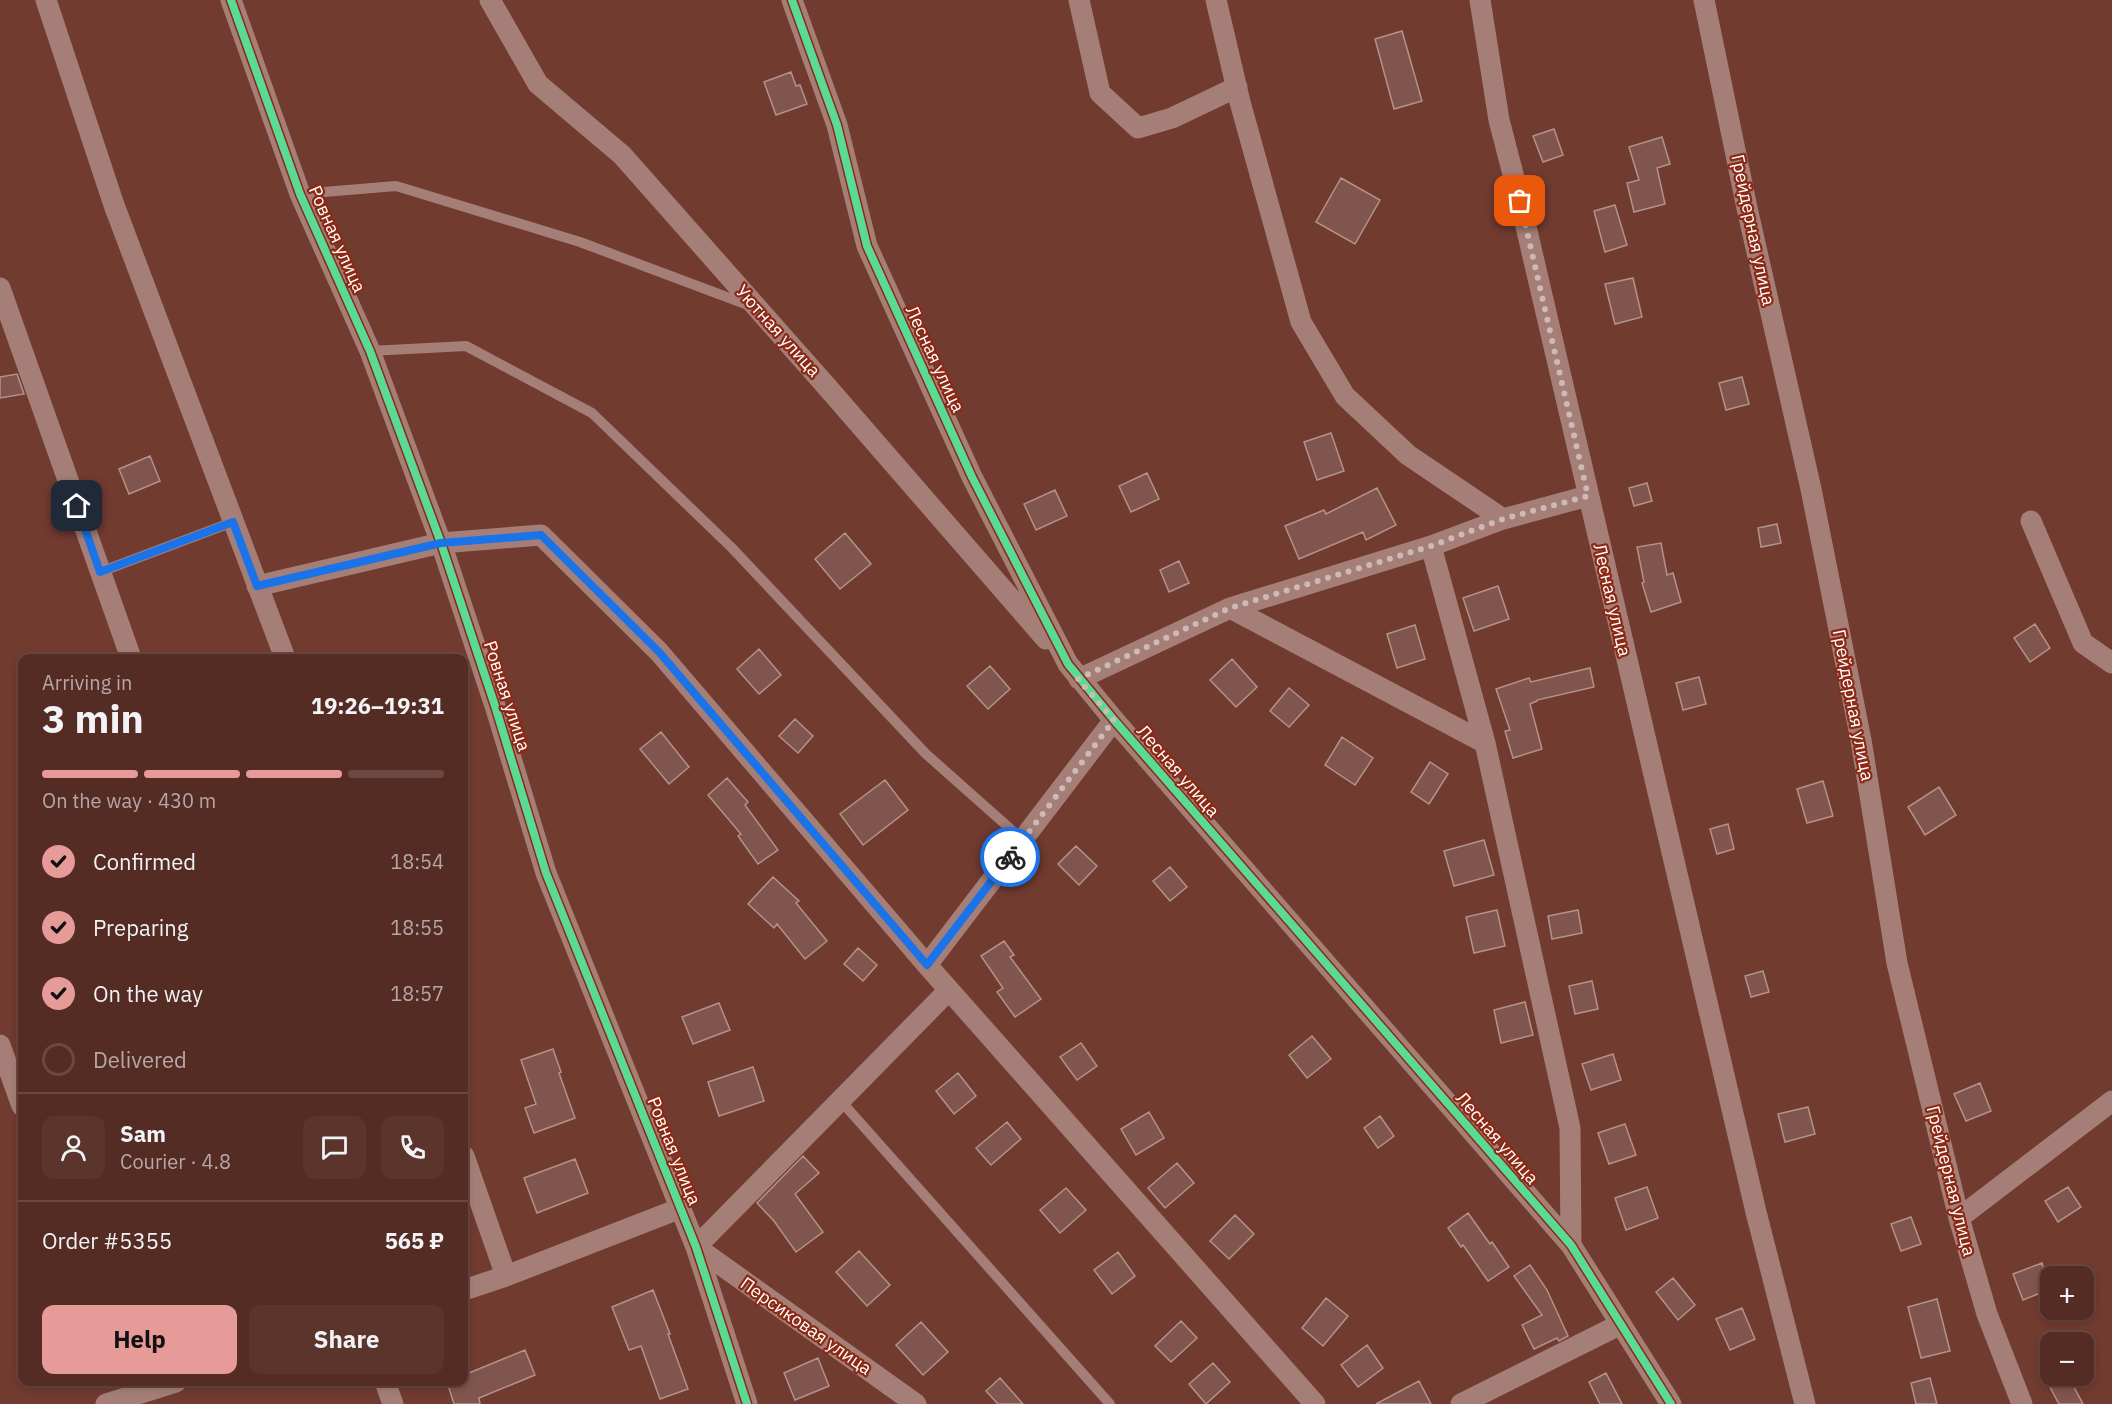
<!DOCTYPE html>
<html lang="en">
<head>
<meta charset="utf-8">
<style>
	:root { --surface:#552c24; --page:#5b342c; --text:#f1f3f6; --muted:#b6a7a6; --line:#6b4841; --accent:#e69b98 }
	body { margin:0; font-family:"IBM Plex Sans",sans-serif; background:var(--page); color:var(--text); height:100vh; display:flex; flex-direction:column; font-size:22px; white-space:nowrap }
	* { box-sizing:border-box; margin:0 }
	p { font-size:20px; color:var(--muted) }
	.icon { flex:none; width:33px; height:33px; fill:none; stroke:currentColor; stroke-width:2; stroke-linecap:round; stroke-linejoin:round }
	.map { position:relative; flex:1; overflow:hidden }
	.panel { position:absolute; left:18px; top:654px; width:450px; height:732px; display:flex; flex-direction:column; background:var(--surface); border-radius:12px; box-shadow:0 3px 9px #0003,0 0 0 2px var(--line) }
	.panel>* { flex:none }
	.buttons { position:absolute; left:2040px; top:1266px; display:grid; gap:12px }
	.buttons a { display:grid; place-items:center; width:54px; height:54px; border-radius:12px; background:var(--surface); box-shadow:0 3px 9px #0003,0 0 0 2px var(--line); font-size:30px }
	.pin { position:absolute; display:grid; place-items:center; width:51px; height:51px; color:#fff; margin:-26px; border-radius:12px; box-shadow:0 3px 9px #0006 }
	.courier { position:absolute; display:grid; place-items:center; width:60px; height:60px; margin:-30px; border:4px solid #1a73e8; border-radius:50%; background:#fff; color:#222; box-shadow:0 2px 8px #0007 }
	.overview em { font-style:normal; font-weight:700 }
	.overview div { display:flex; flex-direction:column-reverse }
	.overview { display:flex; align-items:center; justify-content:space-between; height:102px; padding:0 24px }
	h1 { font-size:39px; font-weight:700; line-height:45px }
	.bar { display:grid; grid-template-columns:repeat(4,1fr); gap:9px 6px; align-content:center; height:72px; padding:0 24px }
	.bar i { height:8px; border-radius:4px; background:var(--line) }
	.bar .active { background:var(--accent) }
	.bar p { grid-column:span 4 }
	.line { display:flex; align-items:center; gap:15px; padding:0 24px; border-top:2px solid var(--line) }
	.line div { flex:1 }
	.round { display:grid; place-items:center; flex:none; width:63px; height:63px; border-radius:12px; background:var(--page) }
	ol { padding:0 24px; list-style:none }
	li { display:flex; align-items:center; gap:18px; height:66px }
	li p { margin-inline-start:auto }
	li .icon { padding:6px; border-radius:50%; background:var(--accent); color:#111; stroke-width:4 }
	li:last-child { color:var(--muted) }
	li i { width:33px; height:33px; border:3px solid var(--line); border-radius:50% }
	.cta { display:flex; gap:12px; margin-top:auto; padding:12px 24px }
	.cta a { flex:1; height:69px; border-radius:12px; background:var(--accent); color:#111; font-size:24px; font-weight:700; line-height:69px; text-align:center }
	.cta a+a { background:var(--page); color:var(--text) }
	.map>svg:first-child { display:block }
</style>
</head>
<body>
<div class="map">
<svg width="2112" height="1404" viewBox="0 0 2112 1404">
	<rect width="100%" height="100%" fill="#713b30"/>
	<path fill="#80554d" stroke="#b3928c" stroke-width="1.5" d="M1402 31 1422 101 1394 109 1375 39Z
		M791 72 796 86 800 85 807 104 776 115 764 82Z
		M1554 129 1563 155 1543 162 1533 136Z
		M1662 137 1670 164 1657 168 1665 204 1634 212 1627 183 1639 180 1629 147Z
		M1341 178 1380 200 1355 244 1316 222Z
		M1615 205 1627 245 1605 252 1594 211Z
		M1633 278 1642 317 1615 324 1605 284Z
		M17 374 24 394 0 398V377Z
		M1742 377 1749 404 1726 410 1719 383Z
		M1331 433 1344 471 1317 480 1304 442Z
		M150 456 160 481 129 494 119 469Z
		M1147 473 1159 499 1131 512 1119 486Z
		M1647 483 1652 501 1634 506 1629 488Z
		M1377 488 1396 525 1366 540 1363 532 1299 559 1285 526 1324 510 1326 514Z
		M1055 490 1067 516 1036 530 1024 504Z
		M1777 524 1781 543 1761 547 1758 528Z
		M845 533 871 564 840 589 815 559Z
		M1661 543 1667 575 1673 573 1681 602 1651 612 1642 583 1644 582 1637 547Z
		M1179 561 1189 583 1169 592 1160 570Z
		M1498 586 1509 619 1474 631 1463 598Z
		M2035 624 2050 648 2030 662 2014 638Z
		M1415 625 1425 659 1397 668 1387 634Z
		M759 649 781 675 759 694 737 669Z
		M1232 659 1257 687 1236 707 1210 680Z
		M990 666 1010 689 988 709 967 686Z
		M1590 668 1594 687 1537 700V701L1530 704 1542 749 1513 758 1505 731 1510 730 1496 689 1529 678 1531 682Z
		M1699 677 1706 704 1683 710 1676 683Z
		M1289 688 1309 705 1289 727 1270 711Z
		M795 719 813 736 798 753 779 736Z
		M661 732 689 767 669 784 640 749Z
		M1342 737 1373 758 1355 785 1325 765Z
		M1430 762 1448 774 1429 804 1411 792Z
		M727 778 748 802 745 805 778 850 758 864 738 836 741 834 708 795Z
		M885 780 908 810 863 845 840 814Z
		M1823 781 1833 816 1807 823 1797 789Z
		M1939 787 1956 815 1925 835 1908 807Z
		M1728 824 1734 849 1717 854 1710 829Z
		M1484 840 1494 875 1454 886 1444 851Z
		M1076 846 1097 866 1079 885 1058 864Z
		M1170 867 1187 887 1170 901 1153 881Z
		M773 877 799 901 796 903 827 941 805 959 777 924 774 928 748 904Z
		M1497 910 1505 946 1474 953 1466 917Z
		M1578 910 1582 933 1552 939 1548 916Z
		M1004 941 1014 955 1010 957 1041 999 1015 1017 997 992 1003 988 981 956Z
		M858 948 877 965 863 981 844 964Z
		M1763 971 1769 992 1751 997 1745 976Z
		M1592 981 1598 1009 1575 1014 1569 986Z
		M1525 1002 1533 1035 1501 1043 1494 1010Z
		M719 1003 730 1030 693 1044 682 1017Z
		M1312 1036 1331 1059 1307 1078 1289 1055Z
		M1081 1043 1097 1066 1077 1080 1060 1057Z
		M553 1049 561 1072 559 1073 575 1118 534 1133 525 1108 536 1104 521 1060Z
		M1613 1054 1621 1080 1591 1090 1582 1064Z
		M753 1067 764 1101 719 1116 708 1082Z
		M958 1073 976 1096 954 1114 936 1091Z
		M1980 1083 1991 1111 1966 1121 1954 1094Z
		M1808 1107 1815 1134 1785 1142 1778 1114Z
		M1149 1112 1164 1138 1136 1155 1121 1129Z
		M1380 1116 1394 1136 1378 1148 1364 1128Z
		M1007 1122 1021 1139 991 1165 976 1148Z
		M1625 1124 1636 1155 1609 1164 1598 1133Z
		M803 1156 819 1173 795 1194 823 1232 796 1252 774 1221 757 1203Z
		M575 1159 588 1193 537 1213 524 1178Z
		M1177 1163 1194 1183 1165 1208 1148 1188Z
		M1647 1187 1658 1218 1626 1230 1615 1198Z
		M2068 1187 2081 1207 2058 1222 2045 1201Z
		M1066 1188 1086 1210 1060 1233 1040 1210Z
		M1468 1213 1490 1244 1492 1242 1509 1267 1488 1281 1463 1245 1461 1247 1448 1228Z
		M1235 1215 1254 1234 1229 1259 1210 1241Z
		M1911 1217 1921 1244 1901 1251 1891 1224Z
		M859 1251 890 1285 867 1306 836 1272Z
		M1118 1252 1135 1276 1112 1294 1094 1270Z
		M2042 1263 2050 1289 2023 1300 2013 1274Z
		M1530 1265 1547 1290 1568 1336 1559 1341 1557 1338 1534 1349 1522 1325 1542 1315 1514 1276Z
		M1673 1278 1695 1305 1678 1320 1656 1292Z
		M653 1290 670 1334H668L688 1389 660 1399 641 1346 629 1350 612 1307Z
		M1326 1298 1348 1316 1323 1346 1302 1328Z
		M1937 1299 1950 1351 1921 1358 1908 1307Z
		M1742 1308 1755 1339 1730 1350 1716 1319Z
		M1181 1321 1197 1338 1171 1362 1155 1346Z
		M921 1322 948 1352 923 1375 896 1345Z
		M1367 1345 1383 1368 1358 1387 1341 1365Z
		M525 1350 535 1375 479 1398 480 1404H454L447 1382H464V1375Z
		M818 1358 829 1386 795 1400 784 1373Z
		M1213 1363 1230 1382 1206 1404 1189 1384Z
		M1606 1373 1622 1404H1600L1589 1382Z
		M2044 1376H2068L2083 1404H2059Z
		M1000 1378 1023 1404H998L986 1391Z
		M1930 1378 1937 1404H1916L1911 1383Z
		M1419 1381 1431 1404H1376Z"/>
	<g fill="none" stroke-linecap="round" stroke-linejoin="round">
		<path stroke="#a57f77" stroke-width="10" d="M300 194 396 186 580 242 748 305
			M370 351 466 346 592 413 732 548 926 754 1023 840
			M100 572 233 522
			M840 1100 1110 1404"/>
		<path stroke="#a57f77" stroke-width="21" d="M46 0 114 205 285 658
			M231 0 300 194 370 351 441 543 496 709 546 873 696 1247 747 1404
			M490 0 538 84 622 155 828 388 1046 639
			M792 0 837 125 867 246 972 477 1068 664 1114 720 1571 1245 1671 1404
			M1079 0 1100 93 1138 128 1172 118 1237 87
			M1216 0 1240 102 1301 322 1345 396 1408 455 1503 519
			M1480 0 1499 120 1520 201 1756 1212 1805 1404
			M1704 0 1747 208 1811 489 1861 740 1897 963 1959 1218 1987 1314 2022 1404
			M0 288 131 658
			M2031 521 2083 643 2112 663
			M1431 546 1485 743 1570 1128 1571 1245
			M257 586 441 543 541 535 659 652 927 965 1315 1404
			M1230 608 1485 743
			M1079 679 1230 608 1431 546 1503 519 1588 496
			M927 965 1114 720
			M0 1045 22 1106
			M464 1156 506 1276
			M1959 1218 2112 1101
			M464 1290 506 1276 681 1208
			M385 1382 393 1404
			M106 1404 176 1382
			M916 1404 696 1247 949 990
			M1461 1404 1621 1324"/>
		<defs>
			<path id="cycleway" d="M231 0 300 194 370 351 441 543 496 709 546 873 696 1247 747 1404
				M792 0 837 125 867 246 972 477 1068 664 1114 720 1571 1245 1671 1404"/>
		</defs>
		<use href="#cycleway" stroke="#8c2915" stroke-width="11"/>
		<use href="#cycleway" stroke="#5adb95" stroke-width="8"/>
	</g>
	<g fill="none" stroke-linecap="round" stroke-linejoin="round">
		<path stroke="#cdbab7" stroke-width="6" stroke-dasharray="0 10.8" d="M1010 857 1114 720 1078 679 1230 608 1431 546 1503 519 1588 496 1520 201"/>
		<path stroke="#1a73e8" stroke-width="8" d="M77 506 100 572 233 522 257 586 441 543 541 535 659 652 927 965 1010 857"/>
	</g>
	<g text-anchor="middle" stroke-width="4.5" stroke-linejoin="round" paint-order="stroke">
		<g font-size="18" fill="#fff" stroke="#8c2915">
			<text transform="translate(1753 230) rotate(78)" y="6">Грейдерная улица</text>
			<text transform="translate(337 239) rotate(66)" y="6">Ровная улица</text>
			<text transform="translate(778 331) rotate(48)" y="6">Уютная улица</text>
			<text transform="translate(935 359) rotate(65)" y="6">Лесная улица</text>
			<text transform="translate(1612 600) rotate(77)" y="6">Лесная улица</text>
			<text transform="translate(507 696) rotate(72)" y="6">Ровная улица</text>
			<text transform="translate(1853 705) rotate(79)" y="6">Грейдерная улица</text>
			<text transform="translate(1178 771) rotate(49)" y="6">Лесная улица</text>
			<text transform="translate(1497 1138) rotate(49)" y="6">Лесная улица</text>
			<text transform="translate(674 1151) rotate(68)" y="6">Ровная улица</text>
			<text transform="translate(1951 1181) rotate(76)" y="6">Грейдерная улица</text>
			<text transform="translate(806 1326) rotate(35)" y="6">Персиковая улица</text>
		</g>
	</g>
</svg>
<div class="buttons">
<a>+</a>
<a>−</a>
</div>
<div class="pin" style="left:1520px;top:201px;background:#ea580c"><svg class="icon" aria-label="bag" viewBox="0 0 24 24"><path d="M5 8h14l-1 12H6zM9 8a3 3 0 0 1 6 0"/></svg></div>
<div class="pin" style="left:77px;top:506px;background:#1f2937"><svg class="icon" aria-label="home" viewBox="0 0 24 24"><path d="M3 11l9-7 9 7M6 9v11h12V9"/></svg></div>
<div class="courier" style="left:1010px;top:857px"><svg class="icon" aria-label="bike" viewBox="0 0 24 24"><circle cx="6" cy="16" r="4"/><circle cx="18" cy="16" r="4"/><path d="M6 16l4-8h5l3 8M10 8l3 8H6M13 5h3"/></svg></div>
<section class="panel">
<div class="overview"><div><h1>3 min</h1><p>Arriving in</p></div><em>19:26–19:31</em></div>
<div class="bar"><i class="active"></i><i class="active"></i><i class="active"></i><i></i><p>On the way · 430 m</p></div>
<ol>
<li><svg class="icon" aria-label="check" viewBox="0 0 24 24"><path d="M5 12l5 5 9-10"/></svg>Confirmed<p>18:54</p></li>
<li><svg class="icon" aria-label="check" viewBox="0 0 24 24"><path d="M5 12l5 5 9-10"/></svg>Preparing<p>18:55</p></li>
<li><svg class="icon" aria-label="check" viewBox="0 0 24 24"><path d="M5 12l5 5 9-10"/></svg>On the way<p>18:57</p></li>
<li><i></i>Delivered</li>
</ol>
<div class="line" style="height:108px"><a class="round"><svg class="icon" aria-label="person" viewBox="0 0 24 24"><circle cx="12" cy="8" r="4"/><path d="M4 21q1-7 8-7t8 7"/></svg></a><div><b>Sam</b><p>Courier · 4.8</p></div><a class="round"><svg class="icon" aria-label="chat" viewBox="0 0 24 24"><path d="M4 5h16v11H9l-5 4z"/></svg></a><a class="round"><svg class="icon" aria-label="phone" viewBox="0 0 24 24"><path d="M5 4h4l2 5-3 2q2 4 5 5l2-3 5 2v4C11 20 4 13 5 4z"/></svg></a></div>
<div class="line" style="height:78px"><div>Order #5355</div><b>565 ₽</b></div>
<div class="cta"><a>Help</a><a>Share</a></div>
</section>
</div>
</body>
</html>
